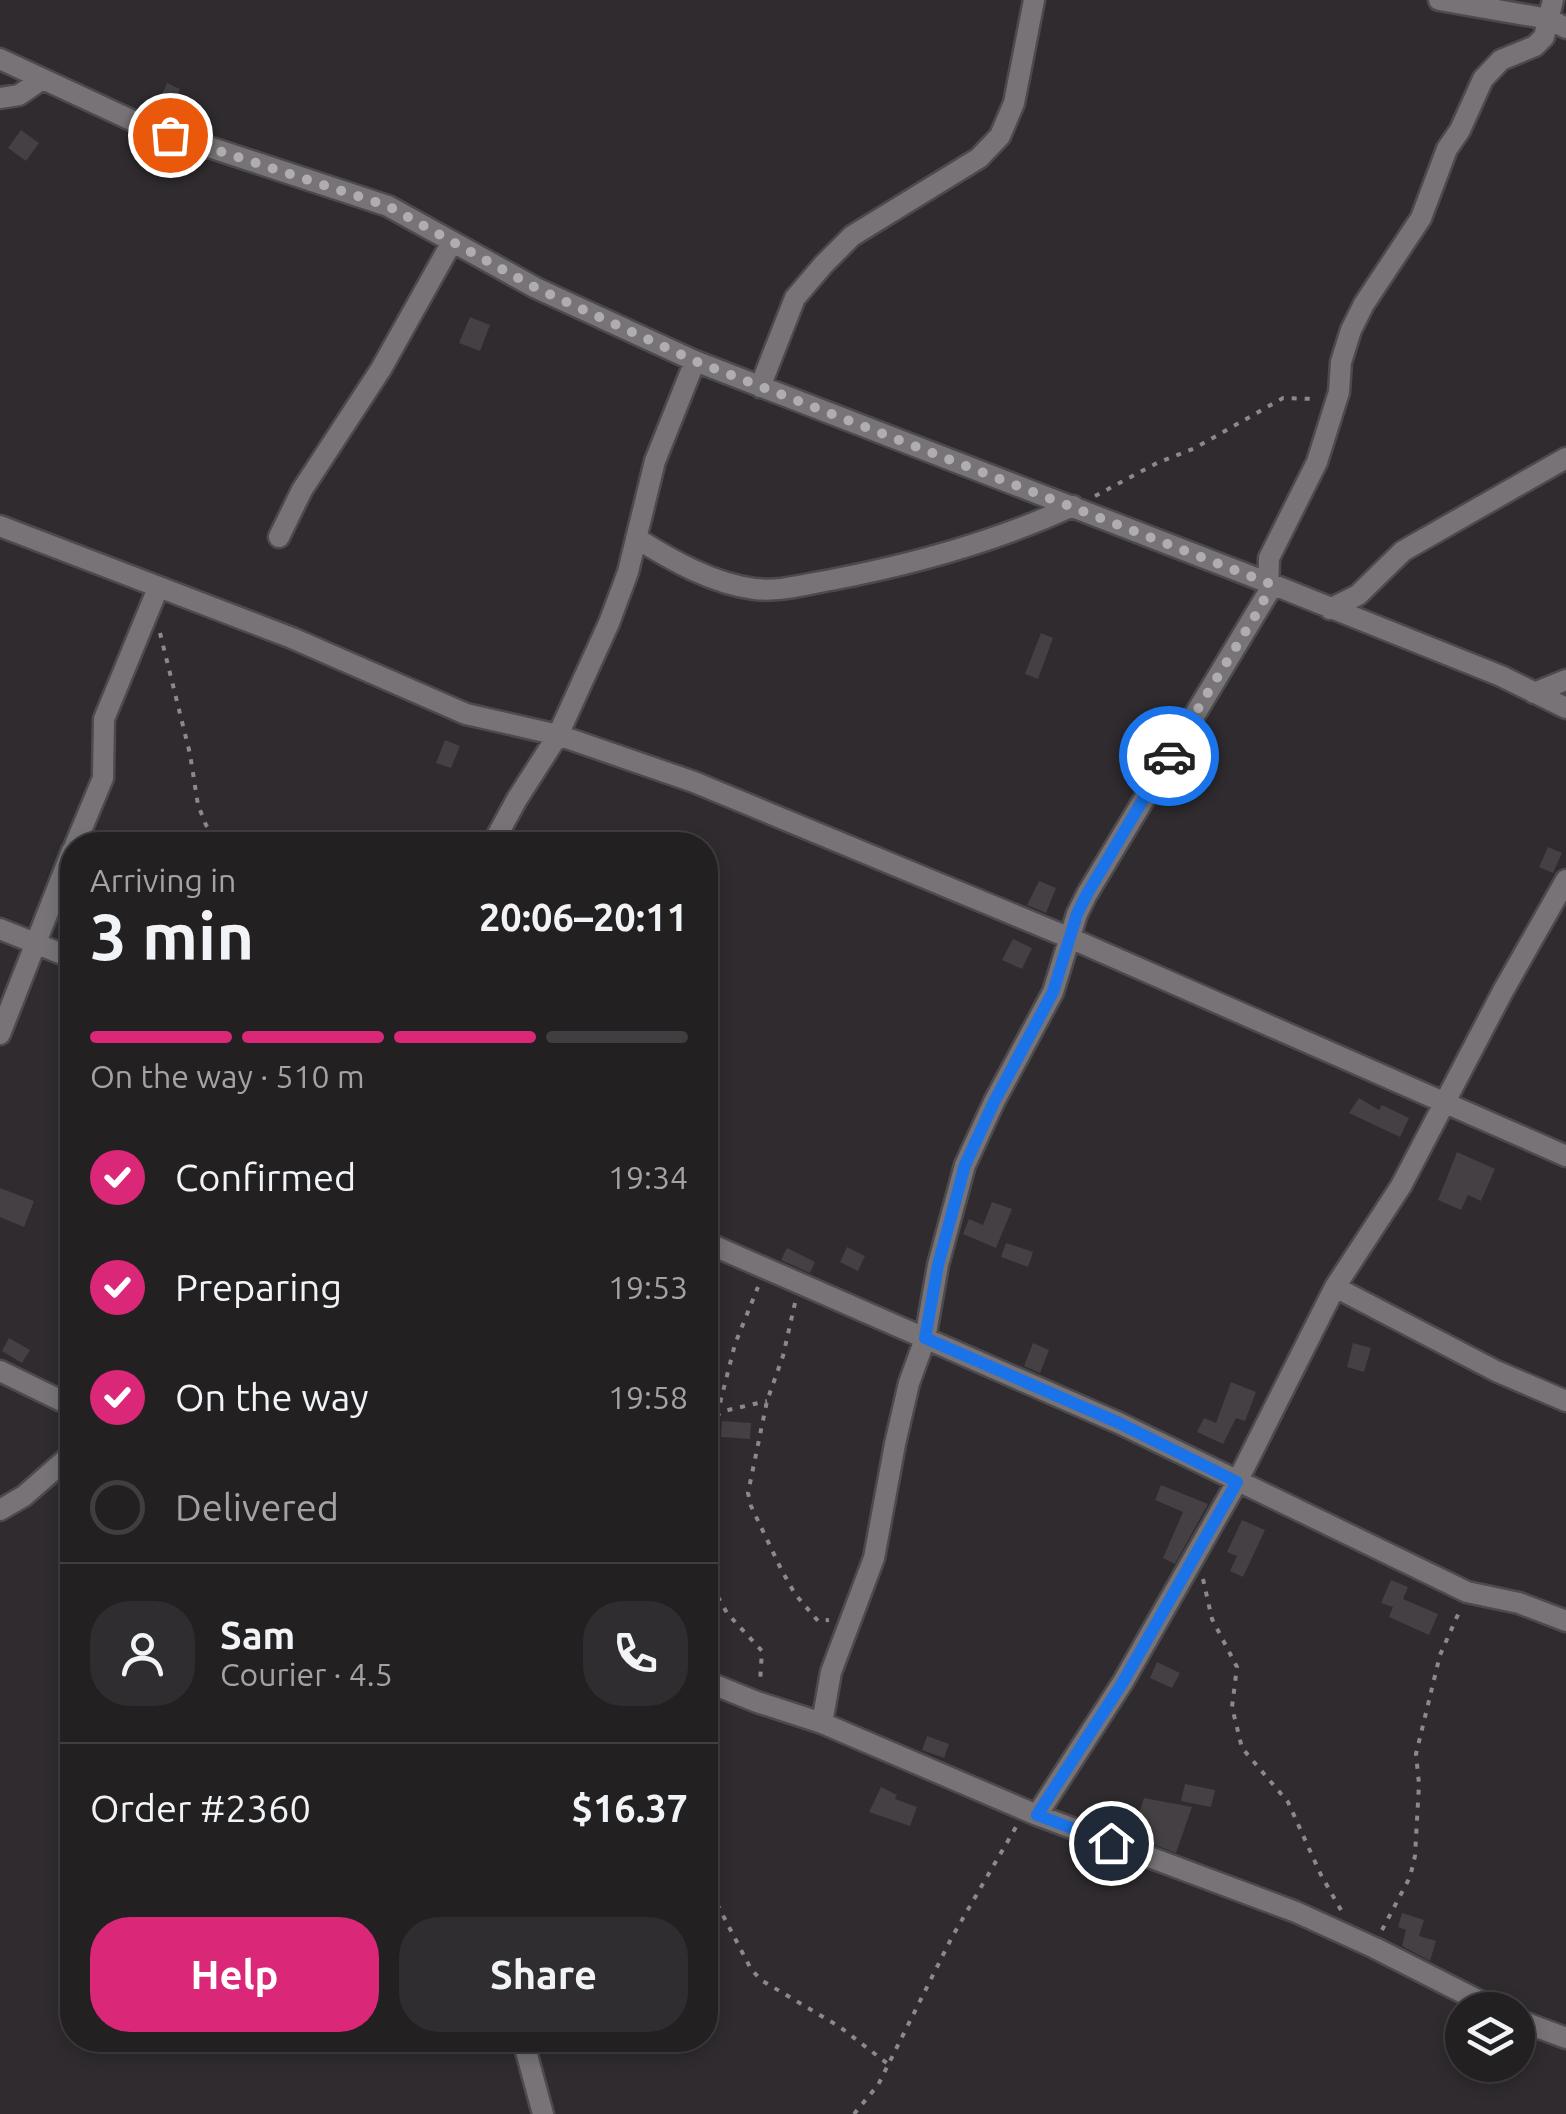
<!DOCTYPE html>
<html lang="en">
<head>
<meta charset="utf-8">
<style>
	:root { --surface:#232022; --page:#2f2d2f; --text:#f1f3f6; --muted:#a3a3a5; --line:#403e40; --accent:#db2777 }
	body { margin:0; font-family:Ubuntu,sans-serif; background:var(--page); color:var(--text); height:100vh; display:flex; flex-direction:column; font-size:38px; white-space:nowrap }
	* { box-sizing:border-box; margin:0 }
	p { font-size:32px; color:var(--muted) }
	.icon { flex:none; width:55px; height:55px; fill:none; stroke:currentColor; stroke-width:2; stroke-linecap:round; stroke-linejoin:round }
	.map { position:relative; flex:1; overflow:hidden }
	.drawer { position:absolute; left:60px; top:832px; width:658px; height:1220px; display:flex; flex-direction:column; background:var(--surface); border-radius:40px; box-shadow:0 5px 15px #0003,0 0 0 2px var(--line) }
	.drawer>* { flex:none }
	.controls { position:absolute; left:1445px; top:1992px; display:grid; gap:20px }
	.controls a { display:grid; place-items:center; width:90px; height:90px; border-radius:50%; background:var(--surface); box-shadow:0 5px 15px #0003,0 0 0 2px var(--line); font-size:50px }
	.pin { position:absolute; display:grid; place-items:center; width:85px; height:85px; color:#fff; margin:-42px; border:5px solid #fff; border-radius:50%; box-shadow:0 2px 10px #0007 }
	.courier { position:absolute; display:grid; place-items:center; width:100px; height:100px; margin:-50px; border:8px solid #1a73e8; border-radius:50%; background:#fff; color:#222; box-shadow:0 2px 12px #0007 }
	.headline em { font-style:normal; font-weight:700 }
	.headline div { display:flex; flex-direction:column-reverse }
	.headline { display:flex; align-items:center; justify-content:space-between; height:170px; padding:0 30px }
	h1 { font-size:65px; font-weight:700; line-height:75px }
	.bar { display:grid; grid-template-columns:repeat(4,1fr); gap:15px 10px; align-content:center; height:120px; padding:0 30px }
	.bar i { height:12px; border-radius:8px; background:var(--line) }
	.bar .on { background:var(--accent) }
	.bar p { grid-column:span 4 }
	.line { display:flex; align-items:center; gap:25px; padding:0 30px; border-top:2px solid var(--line) }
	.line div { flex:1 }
	.round { display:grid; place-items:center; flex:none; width:105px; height:105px; border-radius:40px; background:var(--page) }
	ol { padding:0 30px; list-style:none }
	li { display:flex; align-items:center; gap:30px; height:110px }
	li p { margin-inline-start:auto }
	li .icon { padding:10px; border-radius:50%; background:var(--accent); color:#fff; stroke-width:4 }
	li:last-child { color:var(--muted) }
	li i { width:55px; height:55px; border:5px solid var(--line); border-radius:50% }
	.action { display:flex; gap:20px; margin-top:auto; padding:20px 30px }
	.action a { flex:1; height:115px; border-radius:40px; background:var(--accent); color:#fff; font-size:40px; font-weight:700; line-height:115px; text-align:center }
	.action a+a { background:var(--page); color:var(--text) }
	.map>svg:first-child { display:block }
</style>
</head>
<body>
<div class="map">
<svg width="1566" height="2114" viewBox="0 0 1566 2114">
	<rect width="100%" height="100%" fill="#2f2b2e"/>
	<path fill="#444043" d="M167 83 180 89 168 119 153 114Z
		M21 130 39 143 26 161 8 148Z
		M470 317 490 325 480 351 459 343Z
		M1041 633 1053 638 1038 679 1025 674Z
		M445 740 460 746 451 768 436 763Z
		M1548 847 1562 853 1553 873 1539 867Z
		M1039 881 1056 888 1046 913 1027 905Z
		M1013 939 1032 948 1022 969 1002 960Z
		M1359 1098 1379 1110 1382 1105 1409 1118 1400 1137 1349 1113Z
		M1457 1152 1495 1169 1481 1201 1468 1195 1461 1210 1438 1200Z
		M0 1188 34 1201 24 1227 0 1217Z
		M992 1202 1012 1209 996 1248 963 1234 969 1219 983 1225Z
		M1006 1243 1033 1252 1028 1267 1001 1257Z
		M847 1247 865 1256 858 1271 840 1262Z
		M787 1248 815 1262 810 1273 781 1260Z
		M9 1338 30 1350 22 1363 2 1351Z
		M1033 1343 1049 1350 1040 1373 1024 1366Z
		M1353 1343 1371 1348 1364 1372 1347 1367Z
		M1231 1382 1256 1392 1245 1421 1236 1418 1223 1444 1197 1432 1204 1418 1216 1423Z
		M722 1421 751 1423 750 1439 721 1437Z
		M1161 1485 1208 1504 1175 1564 1163 1558 1183 1512 1155 1500Z
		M1242 1520 1265 1530 1243 1577 1230 1571 1237 1556 1227 1552Z
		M1391 1580 1408 1587 1403 1599 1438 1614 1429 1635 1389 1617 1393 1607 1381 1603Z
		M1157 1662 1180 1673 1172 1688 1150 1678Z
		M927 1736 949 1744 944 1758 922 1750Z
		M1185 1784 1215 1790 1211 1807 1181 1801Z
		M881 1787 897 1795 895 1799 917 1807 910 1826 869 1812Z
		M1144 1798 1192 1807 1176 1853 1132 1836Z
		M1402 1913 1424 1920 1419 1936 1436 1941 1430 1961 1402 1946 1406 1930 1398 1927Z"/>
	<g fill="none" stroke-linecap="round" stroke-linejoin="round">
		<defs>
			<path id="minor" d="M1439 0 1549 19 1566 28
				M0 59 142 125 388 206 536 288 695 361 1269 583 1501 676 1566 708
				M0 98 19 95 41 80
				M760 387 795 298 824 264 852 236 979 158 1000 136 1014 103 1034 0
				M0 526 292 638 466 714 558 735 694 782 1070 938 1566 1156
				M279 537 302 490 381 369 452 242
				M636 538C671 560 713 584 755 589 780 592 806 584 831 580 915 564 995 542 1073 506
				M1330 609 1358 595 1403 551 1566 458
				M1534 693 1566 680
				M75 845 103 778 104 719 158 588
				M492 845 517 799 558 735 609 623 628 572 655 461 695 361
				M0 929 72 958
				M0 1034 72 851
				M705 1242 1119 1423 1467 1592 1519 1603 1566 1621
				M1335 1287 1496 1371 1566 1401
				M0 1371 72 1406
				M0 1510 24 1496 72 1454
				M705 1681 757 1702 822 1723 1037 1815 1296 1912 1375 1948 1497 2010
				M822 1723 831 1672 874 1558 895 1444 909 1383 925 1339 938 1265 965 1165 994 1102 1053 992 1077 914 1087 894 1268 593 1269 558 1317 462 1339 392 1341 362 1351 330 1364 304 1421 218 1447 149 1460 130 1483 79 1501 60 1535 46 1544 37 1553 0
				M1037 1815 1123 1682 1237 1482 1335 1287 1401 1186 1503 991 1566 880
				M1518 2020 1566 2038
				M523 2040 543 2114"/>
		</defs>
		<use href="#minor" stroke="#4c4a4c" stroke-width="25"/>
		<path stroke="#8c898c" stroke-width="4" stroke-dasharray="5 8" stroke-linecap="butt" d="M1095 496 1157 463 1195 448 1283 398 1316 399
			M160 633 190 754 198 805 206 825 222 845
			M795 1303 783 1356 767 1401 748 1493 751 1506 781 1569 795 1594 818 1621 829 1620
			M717 1415 735 1344 758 1287
			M705 1423 724 1411 767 1401
			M705 1574 727 1613 762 1651 760 1682
			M1203 1579 1212 1619 1237 1667 1232 1707 1242 1748 1288 1802 1321 1875 1341 1910
			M705 1881 751 1969 761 1980 840 2027 888 2064
			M1382 1930 1410 1877 1415 1856 1419 1784 1416 1754 1440 1655 1460 1610
			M854 2114 878 2085 952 1937 1016 1827"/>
		<use href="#minor" stroke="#787376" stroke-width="20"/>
	</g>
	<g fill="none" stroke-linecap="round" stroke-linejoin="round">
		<path stroke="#b0adaf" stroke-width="10" stroke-dasharray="0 18" d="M170 135 388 206 536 288 695 361 1268 583 1263 603 1169 756"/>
		<path stroke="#1a73e8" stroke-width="12" d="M1111 1843 1037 1815 1123 1682 1237 1482 1119 1423 925 1338 938 1265 965 1165 994 1102 1053 992 1077 914 1087 894 1169 756"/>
	</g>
</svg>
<div class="controls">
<a><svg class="icon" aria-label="layers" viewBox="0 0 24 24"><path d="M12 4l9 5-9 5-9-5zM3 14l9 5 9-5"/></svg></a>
</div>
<div class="pin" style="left:170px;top:135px;background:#ea580c"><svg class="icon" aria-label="bag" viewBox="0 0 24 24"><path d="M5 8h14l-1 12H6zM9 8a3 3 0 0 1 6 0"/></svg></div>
<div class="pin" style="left:1111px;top:1843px;background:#1f2937"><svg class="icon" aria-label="home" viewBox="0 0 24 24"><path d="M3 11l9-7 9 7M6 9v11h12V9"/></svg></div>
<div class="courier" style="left:1169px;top:756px"><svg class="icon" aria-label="car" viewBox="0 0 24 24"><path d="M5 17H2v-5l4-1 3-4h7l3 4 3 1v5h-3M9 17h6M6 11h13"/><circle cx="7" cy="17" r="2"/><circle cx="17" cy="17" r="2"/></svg></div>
<section class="drawer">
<div class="headline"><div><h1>3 min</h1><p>Arriving in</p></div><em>20:06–20:11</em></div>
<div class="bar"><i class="on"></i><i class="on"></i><i class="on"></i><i></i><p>On the way · 510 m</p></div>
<ol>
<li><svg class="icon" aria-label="check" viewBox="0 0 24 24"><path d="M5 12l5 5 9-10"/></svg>Confirmed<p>19:34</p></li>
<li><svg class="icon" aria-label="check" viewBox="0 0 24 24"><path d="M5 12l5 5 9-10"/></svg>Preparing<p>19:53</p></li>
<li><svg class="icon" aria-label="check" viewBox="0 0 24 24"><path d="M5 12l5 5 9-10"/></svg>On the way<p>19:58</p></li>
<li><i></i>Delivered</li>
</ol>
<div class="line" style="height:180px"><a class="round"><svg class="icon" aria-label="person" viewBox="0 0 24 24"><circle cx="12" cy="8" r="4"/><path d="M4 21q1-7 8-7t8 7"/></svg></a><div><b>Sam</b><p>Courier · 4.5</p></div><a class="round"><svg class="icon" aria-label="phone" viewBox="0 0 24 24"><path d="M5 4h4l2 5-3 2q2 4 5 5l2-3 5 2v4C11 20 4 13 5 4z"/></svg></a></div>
<div class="line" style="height:130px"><div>Order #2360</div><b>$16.37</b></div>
<div class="action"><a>Help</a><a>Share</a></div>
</section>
</div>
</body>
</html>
